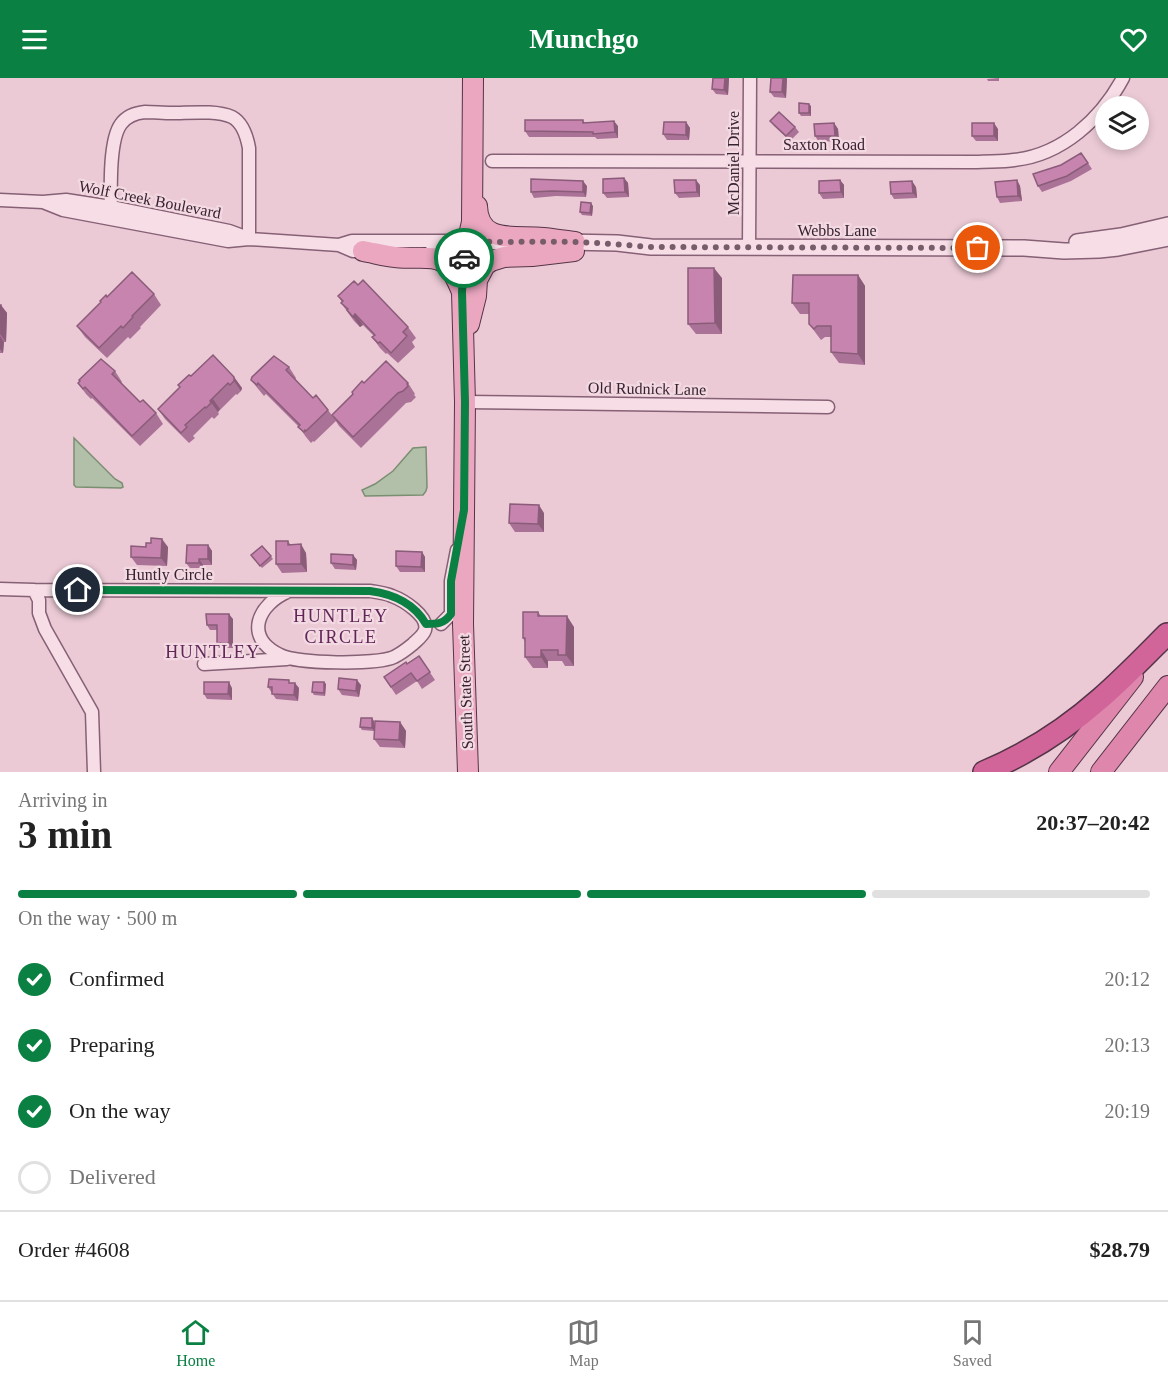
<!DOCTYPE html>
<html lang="en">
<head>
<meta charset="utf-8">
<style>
	:root { --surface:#fff; --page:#f2f2f2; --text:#222; --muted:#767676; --line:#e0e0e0; --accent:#0b8043 }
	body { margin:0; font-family:Georgia,serif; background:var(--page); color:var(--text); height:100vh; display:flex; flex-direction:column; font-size:22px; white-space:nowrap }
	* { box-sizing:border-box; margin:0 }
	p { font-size:20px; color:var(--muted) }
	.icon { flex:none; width:33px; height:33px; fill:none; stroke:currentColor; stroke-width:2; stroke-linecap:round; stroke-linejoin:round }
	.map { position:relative; height:694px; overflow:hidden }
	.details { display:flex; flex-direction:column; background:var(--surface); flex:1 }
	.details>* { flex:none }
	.controls { position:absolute; left:1095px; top:18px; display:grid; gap:12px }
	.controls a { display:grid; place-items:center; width:54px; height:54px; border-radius:50%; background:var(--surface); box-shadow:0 3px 9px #0003; font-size:30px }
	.pin { position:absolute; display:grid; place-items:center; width:51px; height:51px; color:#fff; margin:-26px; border:3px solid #fff; border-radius:50%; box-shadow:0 2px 6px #0007 }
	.courier { position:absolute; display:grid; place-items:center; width:60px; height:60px; margin:-30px; border:4px solid #0b8043; border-radius:50%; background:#fff; color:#222; box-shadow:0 2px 8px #0007 }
	.headline em { font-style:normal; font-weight:800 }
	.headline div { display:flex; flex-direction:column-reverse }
	.headline { display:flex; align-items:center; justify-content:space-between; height:102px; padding:0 18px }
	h1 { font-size:39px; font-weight:800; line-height:45px }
	.bar { display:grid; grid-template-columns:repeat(4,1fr); gap:9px 6px; align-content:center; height:72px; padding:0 18px }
	.bar i { height:8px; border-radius:4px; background:var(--line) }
	.bar .active { background:var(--accent) }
	.bar p { grid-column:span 4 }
	.line { display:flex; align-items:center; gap:15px; padding:0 18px; border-top:2px solid var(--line) }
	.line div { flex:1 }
	ol { padding:0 18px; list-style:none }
	li { display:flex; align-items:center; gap:18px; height:66px }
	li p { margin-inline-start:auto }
	li .icon { padding:6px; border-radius:50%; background:var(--accent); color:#fff; stroke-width:4 }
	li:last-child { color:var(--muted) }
	li i { width:33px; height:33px; border:3px solid var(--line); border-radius:50% }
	header { display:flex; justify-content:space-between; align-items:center; height:78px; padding:0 18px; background:var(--accent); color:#fff; font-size:27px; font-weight:800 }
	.tab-bar { display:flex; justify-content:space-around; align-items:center; height:84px; border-top:2px solid var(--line); background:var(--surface); font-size:16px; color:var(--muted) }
	.tab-bar a { display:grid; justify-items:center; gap:3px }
	.tab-bar .active { color:var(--accent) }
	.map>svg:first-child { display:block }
</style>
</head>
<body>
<header><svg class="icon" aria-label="menu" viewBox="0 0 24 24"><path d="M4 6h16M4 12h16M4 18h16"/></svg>Munchgo<svg class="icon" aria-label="heart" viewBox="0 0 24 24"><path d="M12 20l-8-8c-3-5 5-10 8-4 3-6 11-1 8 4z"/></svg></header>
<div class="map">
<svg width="1168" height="694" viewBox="0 0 1168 694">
	<rect width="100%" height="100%" fill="#ebcad6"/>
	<path fill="#b2c0aa" stroke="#7a8e71" stroke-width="1.5" d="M74 360 115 401 122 405 123 409 121 410 76 409 74 407Z
		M426 369 427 409 426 413 423 417 365 418 362 412 375 406 393 393 413 370Z"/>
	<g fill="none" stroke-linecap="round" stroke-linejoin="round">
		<defs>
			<path id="minor" d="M492 83 976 84C989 83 1002 84 1014 82 1062 77 1101 41 1123 0
				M0 122 43 124 66 122 111 129 229 153 248 160
				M43 124 63 132 228 163 249 161 339 167 353 173H368
				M111 141C111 119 108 63 121 46 126 39 135 35 145 34 154 34 163 35 172 35 189 35 216 32 232 39 243 45 247 59 249 70V161
				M339 167 352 163H463
				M749 170 750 0
				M430 174 465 175
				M465 324 828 329
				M0 511 34 512 39 522V535L45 551 92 634 94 694
				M34 512 370 513C377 514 385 515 392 518 403 522 429 538 425 552 423 558 417 562 413 566 407 571 400 576 394 579 376 587 297 586 280 577 243 559 258 526 289 513
				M441 546 451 536V503L457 472
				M204 586 287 581"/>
			<path id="tertiary" d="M463 163 509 164
				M566 164 617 165 651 169 1024 170 1064 173 1099 172 1118 170 1168 160
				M1077 164 1121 158 1168 147"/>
			<path id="primary" d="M477 128C478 167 516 157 543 160 554 161 565 163 575 164
				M363 173C374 175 385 178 395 179 435 183 444 169 462 214
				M469 246 476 218 477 202 485 187 491 183 504 179 532 178 574 173
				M468 694 463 546 465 324 462 214 465 175 472 144 473 0"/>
			<path id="trunk" d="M1059 694 1133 599
				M1101 694 1168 608"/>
			<path id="motorway" d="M984 694C1027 676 1066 651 1101 620 1124 600 1146 577 1167 556"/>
		</defs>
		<use href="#minor" stroke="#866074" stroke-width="15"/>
		<use href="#tertiary" stroke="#866074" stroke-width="18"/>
		<use href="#primary" stroke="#553447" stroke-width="22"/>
		<use href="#trunk" stroke="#553447" stroke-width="22"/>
		<use href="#motorway" stroke="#553447" stroke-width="24"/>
		<use href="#minor" stroke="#f6dde6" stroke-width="12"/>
		<use href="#tertiary" stroke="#f6dde6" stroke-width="15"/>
		<use href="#primary" stroke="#eaa7bf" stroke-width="20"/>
		<use href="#trunk" stroke="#de86ac" stroke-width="20"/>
		<use href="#motorway" stroke="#d1659a" stroke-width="21"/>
	</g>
	<path fill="#aa7296" d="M713 0H729L728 17 716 16 712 11Z
		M771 0H787L786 20 774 19 770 14Z
		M999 0V3H988L987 1Z
		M811 28V38H801L799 35Z
		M583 42 585 45 618 48V60L597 61 595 59H529L525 53Z
		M770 43 795 49 799 54 790 63 774 48Z
		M686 44 690 50 689 62H667L663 56Z
		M834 45 838 51 839 63 819 64 815 58Z
		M998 51V63H976L972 58Z
		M1081 75 1092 91 1071 103 1042 114 1038 108 1061 87Z
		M624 100 628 105 629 119 607 120 603 115Z
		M840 102 844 107V120L823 121 819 115Z
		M1017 102 1020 108 1022 123 1000 125 997 119Z
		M700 107V119L679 120 675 115Z
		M587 108 586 119 556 118 534 120 531 114Z
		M916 109 917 120 894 121 891 116Z
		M593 128 592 138 582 137 580 134Z
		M858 197 865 208V287L839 285 831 274V259H825L821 262 809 246V236H800L792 225Z
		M722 200V256H696L688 246Z
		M358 207 408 249 416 260 412 264 415 269 398 285 387 275 386 276 380 270 372 259 374 258 363 247 360 249 354 243 341 225 342 224 338 218Z
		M154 216 161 227 140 249 141 250 130 261 128 259 107 280 85 259 77 248 107 219Z
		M0 227 7 235 6 264H4L3 275H0Z
		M289 289 296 300 295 302 313 320 328 332 336 343 314 364 313 363 311 365 306 359 299 349 266 316 264 318 259 312 251 302Z
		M115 293 122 304 121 305 140 324 156 335 163 346 140 368 92 320 91 321 86 316 78 305Z
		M191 298 234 299 242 310 241 313 237 317 236 316 218 334 219 336 214 341 212 339 193 358 195 360 189 365 165 341 158 331Z
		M408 305 415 316 414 317 416 319 411 324 406 325 361 370 339 348 332 337 353 316Z
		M544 435V454H515L509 445Z
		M288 463 290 466 306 475 307 494 282 495 276 486Z
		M208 467 212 473V487H203V490H190L186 485Z
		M262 468 273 481 262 490 251 477Z
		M168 469 167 488 137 487 131 479Z
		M422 474 425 479V494H400L396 488Z
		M353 477 357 482 356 492 335 491 331 485Z
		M538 534 541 538 574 549V588H565L562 583H548V590H533L525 579V564L523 560Z
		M233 541V570H220L217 565V552H210L207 547Z
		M419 578 435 602 422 611 417 603 396 617 384 599Z
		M324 604 326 606 325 618 314 617 312 614Z
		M291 605 299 610 298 623 276 621 268 609Z
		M361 607 359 619 342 617 338 611Z
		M232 610V622L207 621 204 616Z
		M372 640 374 653 362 652 360 649Z
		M400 644 406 653 405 670 380 669 374 661Z"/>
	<path fill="#8b5c7a" d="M725 0H729L728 17 724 12Z
		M783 0H787L786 20 782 14Z
		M809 26 811 28V38L809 35Z
		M614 43 618 48V60L615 54Z
		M686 44 690 50 689 62 686 57Z
		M834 45 838 51 839 63 835 58Z
		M994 45 998 51V63L994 58Z
		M624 100 628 105 629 119 625 114Z
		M696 102 700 107V119L697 114Z
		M840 102 844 107V120L841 114Z
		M1017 102 1020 108 1022 123 1018 118Z
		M583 103 587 108 586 119 583 114Z
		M912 103 916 109 917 120 913 115Z
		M591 125 593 128 592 138 590 135Z
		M714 190 722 200V256L715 245Z
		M858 197 865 208V287L858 276Z
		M1 227 7 235 6 264 0 256Z
		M355 236 363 247 360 249 353 239Z
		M0 258 4 264 3 275 0 271Z
		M234 299 242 310 241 313 234 303Z
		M213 321 220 331 218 334 210 323Z
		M539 427 544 435V454L538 446Z
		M162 461 168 469 167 488 161 480Z
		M301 466 306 475 307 494 301 486Z
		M208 467 212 473V487L208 481Z
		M422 474 425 479V494L421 489Z
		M353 477 357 482 356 492 353 487Z
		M199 481 203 487V490L199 485Z
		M229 536 233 541V570L229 565Z
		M567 538 574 549V588L566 577Z
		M541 572 548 583V590L541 579Z
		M357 602 361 607 359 619 356 613Z
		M229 604 232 610V622L228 616Z
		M324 604 326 606 325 618 324 615Z
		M295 605 299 610 298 623 294 617Z
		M372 640 374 643V653L372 650Z
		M400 644 406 653 405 670 399 662Z"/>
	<path fill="#c684ae" stroke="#8b5c7a" stroke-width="1.5" d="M713 0H725L724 12 712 11Z
		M771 0H783L782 14H770Z
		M799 25 809 26V35H799Z
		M779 34 795 49 786 58 770 43Z
		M525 42H583V45L614 43 615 54 593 56V54L525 53Z
		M664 44H686V57L663 56Z
		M834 45 835 58H815L814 46Z
		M972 45H994V58H972Z
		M1081 75 1088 85 1067 98 1038 108 1033 96 1061 87Z
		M624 100 625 114 603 115V101Z
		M531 101 583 103V114L552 113 531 114Z
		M674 102H696L697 114 675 115Z
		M840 102 841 114 819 115V103Z
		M1017 102 1018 118 997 119 995 104Z
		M912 103 913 115 891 116 890 104Z
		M581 124 591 125 590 135 580 134Z
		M688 190H714L715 245 688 246Z
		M132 194 154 216 132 238 133 239 123 250 121 248 99 270 77 248 101 224 100 223 106 217 107 219Z
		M793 197H858V276L831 274V248H817L814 251 809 246V225H792Z
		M363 202 408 249 403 254 407 258 391 275 380 264 378 265 372 259 375 257 355 236 353 239 347 232 348 231 341 225 343 223 338 218 354 203 358 207Z
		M0 227H1L0 253Z
		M213 277 234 299V303L230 307 228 305 210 323 211 325 206 330 205 329 185 347 187 349 181 355 158 331 180 309 178 307 189 297 191 298Z
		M274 278 289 289 286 292 313 320 316 317 328 332 306 353 305 352 304 354 298 349 300 347 258 305 257 307 251 302 252 299Z
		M101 281 115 293 112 296 140 324 143 322 156 335 132 358 85 309 83 311 78 305 80 303 79 302Z
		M386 283 408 305 407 306 408 308 403 313 398 315 353 359 332 337 353 316 352 314 362 303 364 305Z
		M510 426 539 427 538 446 509 445Z
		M151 460 162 461 161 480 131 479V468L146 469V465H151Z
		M276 463H288V467L301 466V486H276Z
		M187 467H208V481H199V485H186Z
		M262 468 271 478 260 488 251 477Z
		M396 473 422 474 421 489 396 488Z
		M331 476 353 477V487L331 485Z
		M523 534H538V538H567L566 577H558V572H541V579H525V560H523Z
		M206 536H229V565H217V547H207Z
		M419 578 430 594 417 603 411 595 391 609 384 599 406 584 407 586Z
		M339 600 357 602 356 613 338 611Z
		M269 601 289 602V605H295L294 617 272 616V609H268Z
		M204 604H229L228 616H204Z
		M313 604H324V615L312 614Z
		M361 640H372V650L360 649Z
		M375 643 400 644 399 662 374 661Z"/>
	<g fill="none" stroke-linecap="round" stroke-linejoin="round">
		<path stroke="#775d69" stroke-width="6" stroke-dasharray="0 10.8" d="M464 180 463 163C501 165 538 163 576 164 601 165 626 167 651 169L978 170"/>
		<path stroke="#0b8043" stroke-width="8" d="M78 512 370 513C393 516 414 525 426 546 437 546 444 546 451 536V503L464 432 465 324 462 214 464 180"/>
	</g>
	<g text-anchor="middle" stroke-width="4.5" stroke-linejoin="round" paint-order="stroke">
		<g font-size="16" fill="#38222f" stroke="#f3d9e2">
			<text x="824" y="72">Saxton Road</text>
			<text transform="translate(733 85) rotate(-90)" y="6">McDaniel Drive</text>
			<text transform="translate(150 121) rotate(11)" y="6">Wolf Creek Boulevard</text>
			<text x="837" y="158">Webbs Lane</text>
			<text transform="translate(647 310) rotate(1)" y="6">Old Rudnick Lane</text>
			<text x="169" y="502">Huntly Circle</text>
			<text transform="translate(465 614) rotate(-92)" y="6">South State Street</text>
		</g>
		<g font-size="18" letter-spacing="1.5" fill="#612558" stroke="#f3d9e2">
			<text x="341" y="544">HUNTLEY<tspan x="341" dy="21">CIRCLE</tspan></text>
			<text x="213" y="580">HUNTLEY</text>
		</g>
	</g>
</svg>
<div class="controls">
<a><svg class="icon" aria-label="layers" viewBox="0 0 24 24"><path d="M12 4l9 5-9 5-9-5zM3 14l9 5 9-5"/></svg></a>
</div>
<div class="pin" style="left:978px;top:170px;background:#ea580c"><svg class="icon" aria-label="bag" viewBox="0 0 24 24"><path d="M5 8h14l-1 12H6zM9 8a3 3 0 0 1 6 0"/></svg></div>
<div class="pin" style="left:78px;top:512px;background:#1f2937"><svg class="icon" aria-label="home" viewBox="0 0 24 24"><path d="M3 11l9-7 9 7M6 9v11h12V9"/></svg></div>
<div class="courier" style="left:464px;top:180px"><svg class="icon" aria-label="car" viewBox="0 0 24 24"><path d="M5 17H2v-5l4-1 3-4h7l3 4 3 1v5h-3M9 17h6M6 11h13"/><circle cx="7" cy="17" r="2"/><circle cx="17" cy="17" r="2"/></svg></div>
</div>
<section class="details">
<div class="headline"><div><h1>3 min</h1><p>Arriving in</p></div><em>20:37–20:42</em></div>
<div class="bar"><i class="active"></i><i class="active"></i><i class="active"></i><i></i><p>On the way · 500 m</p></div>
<ol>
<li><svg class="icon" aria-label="check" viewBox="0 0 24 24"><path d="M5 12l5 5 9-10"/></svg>Confirmed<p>20:12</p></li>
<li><svg class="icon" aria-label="check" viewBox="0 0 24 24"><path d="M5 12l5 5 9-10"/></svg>Preparing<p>20:13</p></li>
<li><svg class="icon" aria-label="check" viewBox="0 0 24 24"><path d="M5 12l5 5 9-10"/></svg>On the way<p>20:19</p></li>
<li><i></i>Delivered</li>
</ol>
<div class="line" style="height:78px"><div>Order #4608</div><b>$28.79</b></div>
</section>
<nav class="tab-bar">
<a class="active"><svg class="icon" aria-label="home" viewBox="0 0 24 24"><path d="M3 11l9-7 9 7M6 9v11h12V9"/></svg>Home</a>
<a><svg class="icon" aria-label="map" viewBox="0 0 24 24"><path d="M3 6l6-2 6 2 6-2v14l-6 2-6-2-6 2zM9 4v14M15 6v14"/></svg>Map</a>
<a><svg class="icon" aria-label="saved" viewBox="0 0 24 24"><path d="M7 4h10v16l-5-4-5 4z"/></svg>Saved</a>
</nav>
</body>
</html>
